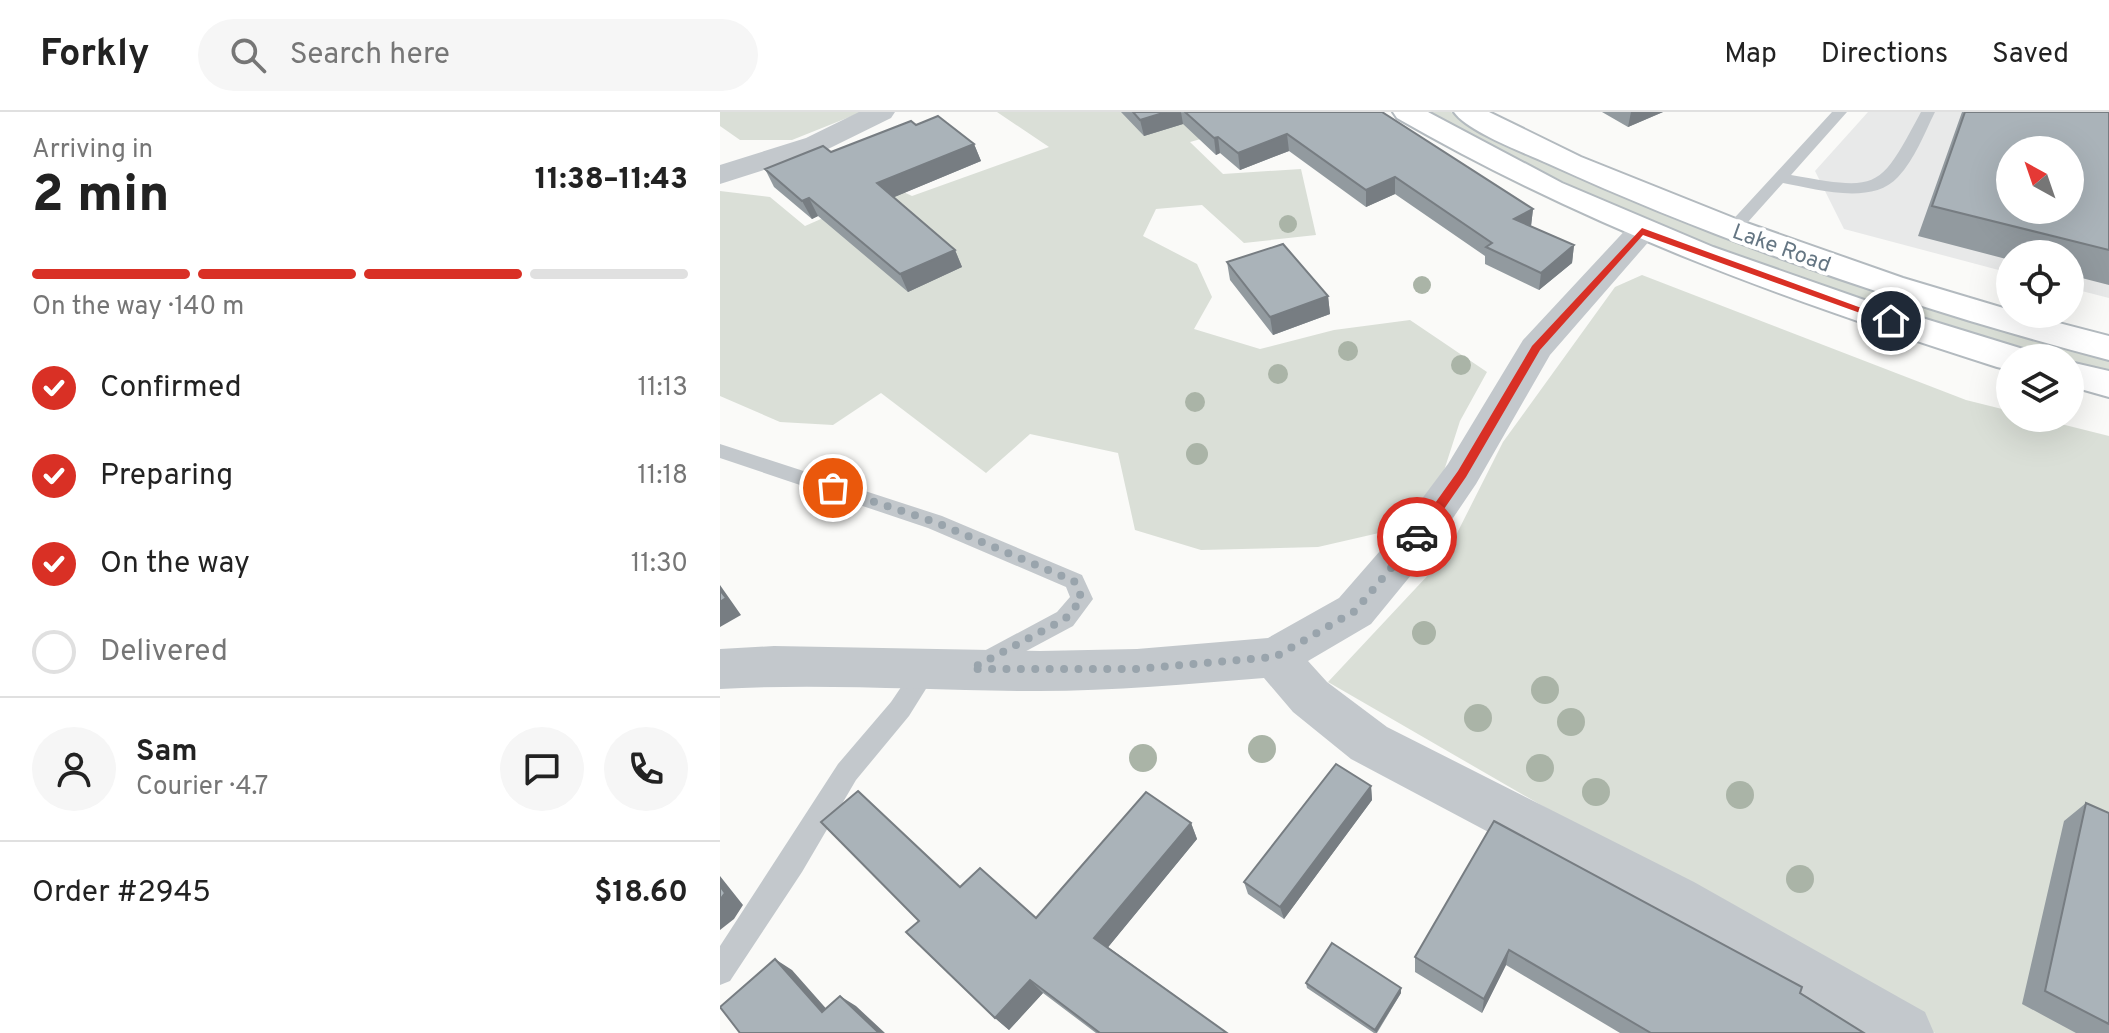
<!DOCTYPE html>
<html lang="en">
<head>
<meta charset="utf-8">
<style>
	:root { --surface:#fff; --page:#f6f6f6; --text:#222; --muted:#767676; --line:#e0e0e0; --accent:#d93025 }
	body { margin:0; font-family:Overpass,sans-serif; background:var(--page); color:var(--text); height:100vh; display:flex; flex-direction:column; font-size:30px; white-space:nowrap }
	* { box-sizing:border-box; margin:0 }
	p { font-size:26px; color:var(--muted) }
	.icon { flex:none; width:44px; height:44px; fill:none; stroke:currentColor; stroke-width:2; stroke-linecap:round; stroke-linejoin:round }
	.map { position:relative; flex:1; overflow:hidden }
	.details { display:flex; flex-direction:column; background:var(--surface); width:720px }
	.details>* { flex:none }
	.needle { width:52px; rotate:320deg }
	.buttons { position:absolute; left:1276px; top:24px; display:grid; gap:16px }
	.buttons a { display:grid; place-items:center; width:88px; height:88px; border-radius:50%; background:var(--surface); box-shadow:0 8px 32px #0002; font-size:40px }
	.pin { position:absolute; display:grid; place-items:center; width:68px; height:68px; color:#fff; margin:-34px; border:4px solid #fff; border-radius:50%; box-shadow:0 2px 8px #0007 }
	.courier { position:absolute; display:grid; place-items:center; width:80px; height:80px; margin:-40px; border:6px solid #d93025; border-radius:50%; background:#fff; color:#222; box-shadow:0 2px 10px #0007 }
	.head em { font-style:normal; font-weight:800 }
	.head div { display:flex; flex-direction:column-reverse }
	.head { display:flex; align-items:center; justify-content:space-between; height:136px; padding:0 32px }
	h1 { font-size:52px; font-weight:800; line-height:60px }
	.bar { display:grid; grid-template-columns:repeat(4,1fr); gap:12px 8px; align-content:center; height:96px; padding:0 32px }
	.bar i { height:10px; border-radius:6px; background:var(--line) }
	.bar .current { background:var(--accent) }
	.bar p { grid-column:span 4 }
	.line { display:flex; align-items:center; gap:20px; padding:0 32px; border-top:2px solid var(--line) }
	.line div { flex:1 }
	.round { display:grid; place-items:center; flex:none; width:84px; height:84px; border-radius:42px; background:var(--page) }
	ol { padding:0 32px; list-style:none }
	li { display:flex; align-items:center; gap:24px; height:88px }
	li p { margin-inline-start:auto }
	li .icon { padding:8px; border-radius:50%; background:var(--accent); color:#fff; stroke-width:4 }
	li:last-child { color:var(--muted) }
	li i { width:44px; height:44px; border:4px solid var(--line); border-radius:50% }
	header { display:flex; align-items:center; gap:48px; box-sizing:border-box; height:112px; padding:0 40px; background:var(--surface); border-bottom:2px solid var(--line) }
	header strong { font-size:38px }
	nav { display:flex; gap:44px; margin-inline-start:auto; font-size:28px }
	.search { width:560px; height:72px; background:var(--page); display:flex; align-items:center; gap:20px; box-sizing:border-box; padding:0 28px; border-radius:44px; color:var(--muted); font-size:30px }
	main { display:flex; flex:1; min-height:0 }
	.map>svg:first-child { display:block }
</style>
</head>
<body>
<header>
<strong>Forkly</strong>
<div class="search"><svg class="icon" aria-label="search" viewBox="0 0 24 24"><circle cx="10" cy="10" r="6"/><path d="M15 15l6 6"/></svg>Search here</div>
<nav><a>Map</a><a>Directions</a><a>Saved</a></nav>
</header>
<main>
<section class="details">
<div class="head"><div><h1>2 min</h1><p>Arriving in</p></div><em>11:38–11:43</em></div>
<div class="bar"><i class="current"></i><i class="current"></i><i class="current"></i><i></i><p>On the way · 140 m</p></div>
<ol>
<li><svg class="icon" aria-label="check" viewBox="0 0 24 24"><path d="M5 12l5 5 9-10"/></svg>Confirmed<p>11:13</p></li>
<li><svg class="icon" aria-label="check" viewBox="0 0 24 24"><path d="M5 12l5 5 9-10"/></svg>Preparing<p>11:18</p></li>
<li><svg class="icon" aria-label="check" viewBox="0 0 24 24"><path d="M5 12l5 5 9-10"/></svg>On the way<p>11:30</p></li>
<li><i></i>Delivered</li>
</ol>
<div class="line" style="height:144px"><a class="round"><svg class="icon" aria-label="person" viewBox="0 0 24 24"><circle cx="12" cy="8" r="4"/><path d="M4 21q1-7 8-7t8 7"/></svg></a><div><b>Sam</b><p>Courier · 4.7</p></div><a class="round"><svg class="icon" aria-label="chat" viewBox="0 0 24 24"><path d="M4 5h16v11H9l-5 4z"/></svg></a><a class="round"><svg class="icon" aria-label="phone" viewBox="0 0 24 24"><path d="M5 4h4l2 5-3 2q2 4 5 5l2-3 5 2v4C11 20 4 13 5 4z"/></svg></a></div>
<div class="line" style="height:104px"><div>Order #2945</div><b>$18.60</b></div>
</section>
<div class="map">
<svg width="1389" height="921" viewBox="0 0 1389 921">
	<rect width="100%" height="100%" fill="#fafaf8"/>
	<path fill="#e8e9e9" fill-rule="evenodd" d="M1148 0H1389V186L1350 176V142H1290V161L1124 117 1095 59ZM1290 38H1350V98H1290Z"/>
	<path fill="#dadfd7" d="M0 0H142L72 28H20L0 14Z
		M277 0H504L513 18 470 30 503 62 581 57 596 123 524 131 482 93 436 97 423 124 477 152 492 185 474 217 540 237 614 218 690 208 767 260 740 309 721 368 672 418 598 435 481 438 415 418 398 341 310 322 266 361 161 281 113 313 60 310 0 284V79L50 85 85 114 144 88 167 72 192 84 329 35Z
		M707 0H731L856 65 954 107 1047 140 1389 246V260L1350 249V246H1340C1238 217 1137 187 1038 152 924 112 813 57 707 0Z
		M922 163 1246 288 1290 299V306H1317L1389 324V921H1215L608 570 725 445 783 330 895 175Z"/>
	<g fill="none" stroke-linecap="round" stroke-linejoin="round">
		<defs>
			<path id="secondary" d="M673 0H708L842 71 993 135 1147 189 1303 237 1308 246H1290V258L1277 255C1066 188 870 117 677 6Z
				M734 0H769L861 45 1021 109 1183 166 1290 198V202H1304L1389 224V248C1198 198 1009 134 829 52 805 41 748 20 734 0Z
				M1350 250 1389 259V285L1350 274Z"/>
		</defs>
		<use href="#secondary" stroke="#b3babf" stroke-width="4"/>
		<path fill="#c3c8cc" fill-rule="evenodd" d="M1112 0H1127L1071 63C1160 79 1159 78 1201 0H1215C1204 22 1195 47 1178 65 1152 94 1096 77 1063 71L1019 120H1007V114Z
			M0 332 222 404 362 463 373 487 353 514 267 560 259 563 251 560 247 553 251 546 337 500 350 485 346 475 208 416 0 346Z
			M206 547 214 550 218 557 214 564 189 604 136 668 82 760 10 869 0 873V834L118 652 171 590 198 550Z"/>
		<path fill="#c3c8cc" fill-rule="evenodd" d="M139 0H175L171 6 106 38 0 72V53L86 26Z
			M922 109 933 112 938 119 830 243 756 372 710 440 651 512 588 549 607 570 667 615 974 770 1205 900 1214 921H1127L934 808 631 647 573 600 544 566C469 572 394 579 318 579 212 579 106 571 0 577V537L54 534 320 539 417 537 548 526 619 486 680 416 728 352 803 228 911 112Z"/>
		<use href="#secondary" fill="#fff" fill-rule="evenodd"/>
	</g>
	<g fill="#aab4a7">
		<circle cx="568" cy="112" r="9"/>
		<circle cx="702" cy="173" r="9"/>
		<circle cx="628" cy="239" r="10"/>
		<circle cx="741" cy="253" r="10"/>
		<circle cx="558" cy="262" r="10"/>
		<circle cx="475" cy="290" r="10"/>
		<circle cx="477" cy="342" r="11"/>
		<circle cx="704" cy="521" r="12"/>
		<circle cx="825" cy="578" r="14"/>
		<circle cx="758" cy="606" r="14"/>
		<circle cx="851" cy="610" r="14"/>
		<circle cx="542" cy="637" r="14"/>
		<circle cx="423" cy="646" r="14"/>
		<circle cx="820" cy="656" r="14"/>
		<circle cx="876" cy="680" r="14"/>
		<circle cx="1020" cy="683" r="14"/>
		<circle cx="1080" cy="767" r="14"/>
	</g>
	<path fill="#929a9f" d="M401 0H662L813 97 811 114 854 133 852 151 819 178 765 152V144L675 82 646 95 569 39 520 58 500 41 496 43 463 12 424 24Z
		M882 0H943L908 15Z
		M1242 0H1389V173L1350 163V142H1290V148L1198 124Z
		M196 13 254 32 261 49 174 85 235 138 242 155 188 180 98 104 92 107 54 75 45 57 111 40Z
		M507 150 608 184 610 202 553 223 510 168Z
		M651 674 652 688 564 807 528 782 524 770Z
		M1366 691 1389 701V921H1356L1302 892 1344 709Z
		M774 709 1080 881 1144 921H900L786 853 762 901 695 860V845Z
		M471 711 477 727 388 835 507 921H376L323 881 289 918 275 906 240 775 316 806Z
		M586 871 681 881 657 921H654L587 876Z"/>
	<path fill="#777d82" d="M446 0H461L463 12 424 24 420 8Z
		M911 0H943L908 15Z
		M567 22 569 39 520 58 518 41Z
		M498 25 500 41 496 43 494 26Z
		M254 32 261 49 165 89 157 71Z
		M675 65V82L646 95V78Z
		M89 86 98 104 92 107 82 89Z
		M813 97 811 114 794 107Z
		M854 133 852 151 819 178 821 161Z
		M235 138 242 155 188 180 180 162Z
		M608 184 610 202 553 223 550 205Z
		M0 473 21 503 0 515Z
		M651 674 652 688 564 807 560 795Z
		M471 711 477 727 385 839 374 826Z
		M0 764 23 793 14 807 0 818Z
		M789 838 786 853 762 901 764 887Z
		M55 847 72 858 118 910 102 900Z
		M310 868 323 881 289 918 275 906Z
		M681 876V881L656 921 655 918Z
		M120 884 136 894 165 921H159Z"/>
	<path fill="#aab3b9" stroke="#777d82" stroke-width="2" fill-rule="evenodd" d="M413 0H446L420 8Z
		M465 0H662L813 97 794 107 854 133 821 161 766 135 772 131 675 65 646 78 567 22 518 41 498 25 494 26Z
		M1245 0H1389V138L1212 94ZM1290 38H1350V98H1290Z
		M218 4 254 32 157 71 235 138 180 162 89 86 82 89 45 57 103 34 111 40 191 9 196 13Z
		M563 132 608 184 550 205 507 150Z
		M0 478 6 486 0 490Z
		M616 652 651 674 560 795 524 770Z
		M138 679 240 775 260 756 316 806 426 680 471 711 374 826 507 921H380L310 868 275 906 186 820 199 809 101 710Z
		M1366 691 1389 701V912L1325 879Z
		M774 709 1082 875 1080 881 1144 921H931L789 838 764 887 695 845Z
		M0 774 5 781 0 788Z
		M612 831 681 876 655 918 586 871Z
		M55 847 102 900 120 884 159 921H20L0 895Z"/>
	<path fill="#d93025" d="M922 116 1177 209 1168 211 923 123 820 238 746 365 702 429H693V422L738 359 812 234Z"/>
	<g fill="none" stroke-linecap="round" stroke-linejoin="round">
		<path stroke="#99a4ac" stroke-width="8" stroke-dasharray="0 14.4" d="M113 376 215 410 354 469 362 487 345 507 251 557H417L555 545 635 499 697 425"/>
	</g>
	<g text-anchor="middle" stroke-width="8" stroke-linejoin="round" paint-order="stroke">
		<g font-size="22" fill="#657683" stroke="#fff">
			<text transform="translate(1062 135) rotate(20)" y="8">Lake Road</text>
		</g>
	</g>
</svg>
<div class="buttons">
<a><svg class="needle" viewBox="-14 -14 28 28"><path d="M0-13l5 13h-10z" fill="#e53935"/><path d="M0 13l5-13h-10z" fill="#767676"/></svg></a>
<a><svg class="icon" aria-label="locate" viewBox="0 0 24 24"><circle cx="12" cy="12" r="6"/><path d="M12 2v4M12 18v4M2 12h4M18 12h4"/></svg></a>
<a><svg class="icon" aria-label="layers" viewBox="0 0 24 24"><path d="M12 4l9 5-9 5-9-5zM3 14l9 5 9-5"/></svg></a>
</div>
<div class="pin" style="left:113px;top:376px;background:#ea580c"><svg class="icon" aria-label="bag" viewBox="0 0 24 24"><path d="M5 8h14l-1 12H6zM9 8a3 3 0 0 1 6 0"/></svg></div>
<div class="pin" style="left:1171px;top:209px;background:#1f2937"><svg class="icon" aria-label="home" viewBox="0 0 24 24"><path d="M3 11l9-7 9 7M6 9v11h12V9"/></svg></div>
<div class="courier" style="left:697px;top:425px"><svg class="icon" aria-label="car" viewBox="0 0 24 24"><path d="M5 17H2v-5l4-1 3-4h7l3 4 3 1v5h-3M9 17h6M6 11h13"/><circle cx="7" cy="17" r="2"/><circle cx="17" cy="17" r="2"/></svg></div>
</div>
</main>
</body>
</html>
